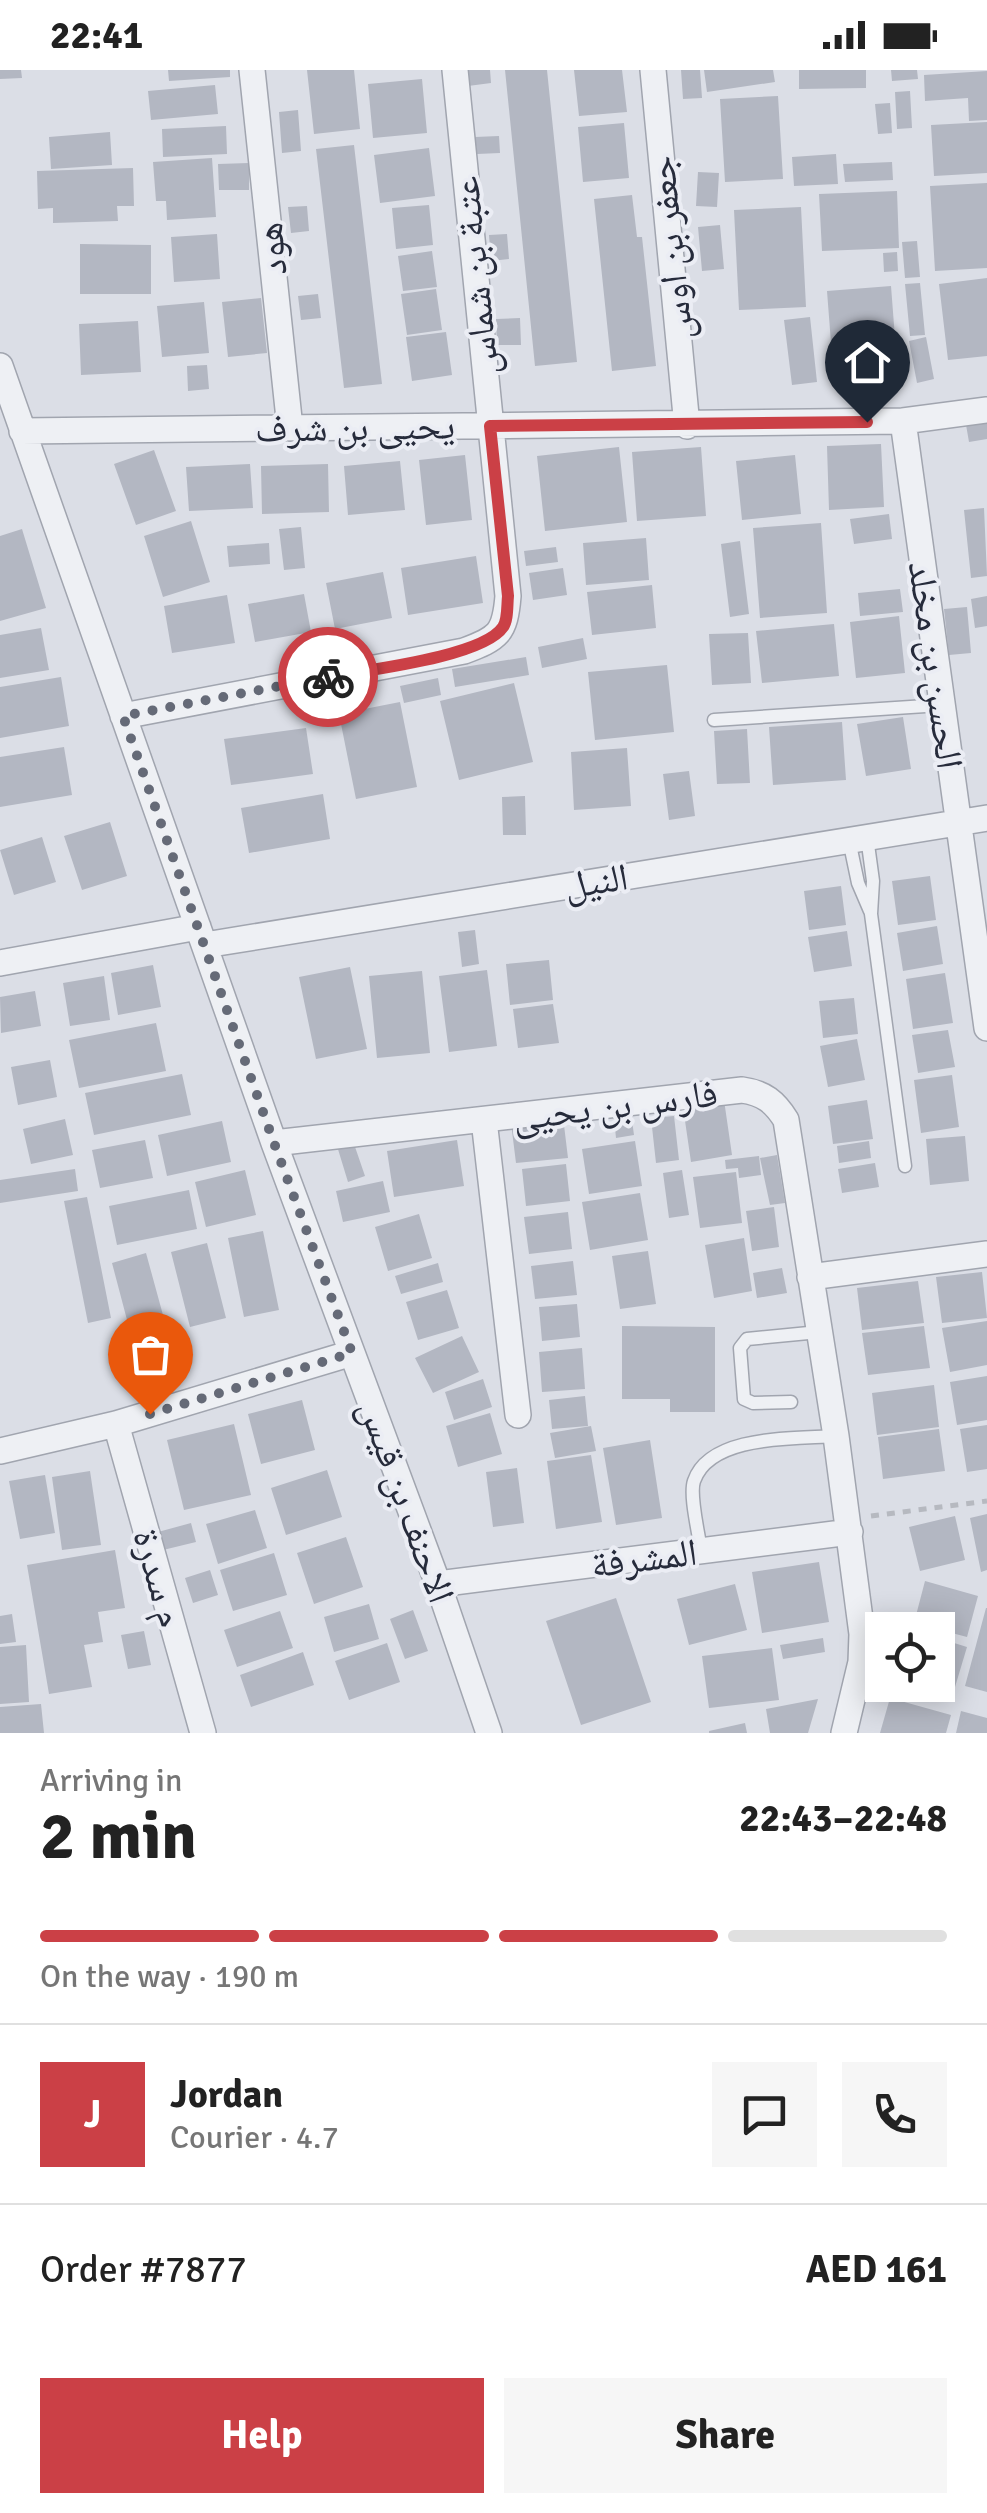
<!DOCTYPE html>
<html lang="en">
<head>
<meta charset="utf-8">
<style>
	:root { --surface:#fff; --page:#f6f6f6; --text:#222; --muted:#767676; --line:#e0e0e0; --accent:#cb4046 }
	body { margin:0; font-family:Signika,"Noto Naskh Arabic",sans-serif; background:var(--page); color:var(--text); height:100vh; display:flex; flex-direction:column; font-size:38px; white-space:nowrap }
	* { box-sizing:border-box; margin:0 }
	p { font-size:32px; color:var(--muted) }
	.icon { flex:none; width:55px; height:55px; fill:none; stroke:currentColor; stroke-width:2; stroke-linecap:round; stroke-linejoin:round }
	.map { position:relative; height:1663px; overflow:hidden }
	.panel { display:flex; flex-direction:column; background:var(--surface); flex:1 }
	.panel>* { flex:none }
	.fabs { position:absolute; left:865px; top:1542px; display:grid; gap:20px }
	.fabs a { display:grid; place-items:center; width:90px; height:90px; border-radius:0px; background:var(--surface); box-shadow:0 5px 25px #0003; font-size:50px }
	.pin { position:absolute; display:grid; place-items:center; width:85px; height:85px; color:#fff; margin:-102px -42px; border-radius:50% 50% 50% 0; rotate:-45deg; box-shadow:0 0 10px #0007 }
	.pin .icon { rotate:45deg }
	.courier { position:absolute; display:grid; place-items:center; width:100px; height:100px; margin:-50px; border:8px solid #cb4046; border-radius:50%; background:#fff; color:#222; box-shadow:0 2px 12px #0007 }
	.summary em { font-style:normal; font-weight:800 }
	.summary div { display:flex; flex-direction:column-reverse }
	.summary { display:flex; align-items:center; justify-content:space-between; height:170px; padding:0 40px }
	h1 { font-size:65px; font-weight:800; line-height:75px }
	.bar { display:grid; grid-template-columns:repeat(4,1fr); gap:15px 10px; align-content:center; height:120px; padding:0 40px }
	.bar i { height:12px; border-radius:8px; background:var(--line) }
	.bar .current { background:var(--accent) }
	.bar p { grid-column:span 4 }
	.line { display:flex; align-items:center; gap:25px; padding:0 40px; border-top:2px solid var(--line) }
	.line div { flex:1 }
	.round { display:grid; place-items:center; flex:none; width:105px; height:105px; border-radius:0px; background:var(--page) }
	.primary-button { display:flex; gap:20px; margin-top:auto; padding:20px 40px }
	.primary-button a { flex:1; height:115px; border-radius:0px; background:var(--accent); color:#fff; font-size:40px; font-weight:800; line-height:115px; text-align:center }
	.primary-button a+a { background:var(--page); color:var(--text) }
	.status { display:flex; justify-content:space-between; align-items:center; height:70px; padding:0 50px; background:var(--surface); direction:ltr }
	.status svg { height:28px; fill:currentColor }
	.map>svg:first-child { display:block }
</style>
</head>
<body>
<div class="status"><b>22:41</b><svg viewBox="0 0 49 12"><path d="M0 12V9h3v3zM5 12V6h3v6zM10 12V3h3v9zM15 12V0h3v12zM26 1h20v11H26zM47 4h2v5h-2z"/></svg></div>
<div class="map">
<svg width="987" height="1663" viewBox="0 0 987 1663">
	<rect width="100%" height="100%" fill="#dbdee6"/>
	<path fill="#b3b7c2" d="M0 0H21L22 8 0 9Z
		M168 0H230V7L169 11Z
		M307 0H354L360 59 314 64Z
		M467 0H490L491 13 468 16Z
		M505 0H547L577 292 535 296Z
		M574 0H622L627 42 579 46Z
		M681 0H700L702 28 683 29Z
		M704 0H773L775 12 707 22Z
		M799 0H866V18L799 19Z
		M891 0H917L918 9 892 11Z
		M987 1V50L969 51 968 28 925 31 924 5Z
		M422 9 427 63 373 68 368 14Z
		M215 15 218 44 151 50 148 21Z
		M910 21 912 58 897 59 895 22Z
		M778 26 783 109 725 112 720 29Z
		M890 33 892 63 878 64 875 34Z
		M298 40 301 81 282 83 279 42Z
		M987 52V103L934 106 931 55Z
		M624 53 629 108 583 112 578 57Z
		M226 56 227 84 163 87 162 59Z
		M110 62 112 95 51 99 49 67Z
		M499 66 500 83 477 84 475 67Z
		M354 75 382 314 344 318 316 79Z
		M429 78 435 126 380 133 374 85Z
		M836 84 838 114 794 116 792 87Z
		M212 88 216 147 167 150 166 131H156L153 92Z
		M892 92 893 110 845 112 843 94Z
		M249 93V120H219L218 94Z
		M133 98 134 136H117L118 151 53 153V138L38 139 37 101Z
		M698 102 719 103 717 137 696 136Z
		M987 113V198L935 201 930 116Z
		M897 121 899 178 822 181 819 124Z
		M632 125 637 167H642L656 296 612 301 594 129Z
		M429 135 433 175 396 179 392 138Z
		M307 136 309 161 291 163 288 137Z
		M801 137 806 237 739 240 734 140Z
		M720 155 724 199 702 201 698 157Z
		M217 164 220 209 174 212 171 167Z
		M507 164 509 189 491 191 489 165Z
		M917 171 920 207 905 208 902 172Z
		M80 174 151 175V224H80Z
		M432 181 437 217 403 221 398 186Z
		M897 182 898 201 884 202 883 183Z
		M987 208V286L948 290 939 214Z
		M920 213 925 265 910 266 905 214Z
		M891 216 897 294 833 299 827 221Z
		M436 219 442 260 407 265 401 224Z
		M318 224 321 248 301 250 298 226Z
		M261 228 267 283 228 287 222 232Z
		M204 232 209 283 162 287 157 236Z
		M810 247 817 312 792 315 784 250Z
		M520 248 521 275H497L496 249Z
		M138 251 141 302 81 305 79 254Z
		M446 262 452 305 412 311 406 267Z
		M926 267 934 309 917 313 909 271Z
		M207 295 209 319 188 321 187 296Z
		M987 346V369L969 372 965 349Z
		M881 374 884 437 829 440 827 376Z
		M619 377 627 452 545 461 537 386Z
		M701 377 706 446 637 451 632 382Z
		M154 380 176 441 136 455 114 394Z
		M465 385 472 450 426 455 419 390Z
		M795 385 801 444 742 450 736 391Z
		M400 391 405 440 348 445 344 396Z
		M250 394 253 438 189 441 186 397Z
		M328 394 329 442 262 444 261 396Z
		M984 438 987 506 971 508 964 440Z
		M889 444 892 469 854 474 850 449Z
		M191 451 210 512 163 527 144 466Z
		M821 453 827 543 760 548 753 458Z
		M301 457 305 498 284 500 279 459Z
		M22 459 46 538 0 551V466Z
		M646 468 649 510 586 515 583 473Z
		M740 471 749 544 730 547 721 474Z
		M269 473 270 494 229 497 227 476Z
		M556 477 558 492 526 496 524 481Z
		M476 486 483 533 408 545 401 498Z
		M563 498 567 525 533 530 529 503Z
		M383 502 392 548 335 559 326 513Z
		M652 515 656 558 592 565 587 522Z
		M900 519 903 542 860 546 858 523Z
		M304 524 311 562 255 572 248 534Z
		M227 525 235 573 172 583 164 536Z
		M987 526V556L975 558 971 529Z
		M967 537 971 583 949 585 944 539Z
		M899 546 905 603 856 608 850 552Z
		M834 554 839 606 762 613 756 561Z
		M41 558 49 600 0 608V565Z
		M748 563 751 613 712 615 709 564Z
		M583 568 587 589 542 598 538 577Z
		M526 587 529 605 455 617 452 599Z
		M667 595 674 662 595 670 588 602Z
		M61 607 69 656 0 668V617Z
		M438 608 441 625 404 633 400 616Z
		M514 613 533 692 459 710 440 631Z
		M400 632 417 717 356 729 339 644Z
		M903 647 911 699 866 706 857 654Z
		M842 652 846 710 773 715 769 657Z
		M306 658 313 704 231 715 224 669Z
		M747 659 750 713 717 714 714 661Z
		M64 677 72 725 0 737V687Z
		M627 678 631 736 574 740 571 682Z
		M689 701 695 746 669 750 663 704Z
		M323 724 330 769 249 783 241 738Z
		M525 726 526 765H503L502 727Z
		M110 752 127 806 82 820 64 766Z
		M42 767 56 812 14 825 0 780Z
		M930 806 936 850 898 855 892 811Z
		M841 816 846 855 809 860 804 821Z
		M937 856 943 894 903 901 897 863Z
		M475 860 479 894 462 897 458 862Z
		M847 861 852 896 814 902 808 867Z
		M549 890 553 930 510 935 506 894Z
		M153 895 161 937 118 945 111 903Z
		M350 897 367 979 316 989 299 907Z
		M487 900 497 976 449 982 439 906Z
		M422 901 430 983 377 988 369 906Z
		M945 903 953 953 913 959 906 909Z
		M104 906 110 950 70 956 63 913Z
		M35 921 41 956 1 963 0 927Z
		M854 928 858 964 823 968 819 931Z
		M553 934 559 973 518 978 513 939Z
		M156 953 166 1001 79 1018 69 970Z
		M948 960 955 997 918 1003 912 965Z
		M857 969 865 1010 828 1017 820 976Z
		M50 990 57 1027 18 1035 11 997Z
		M182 1004 191 1045 94 1065 85 1023Z
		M952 1005 959 1057 921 1063 914 1010Z
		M724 1030 732 1085 691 1092 683 1037Z
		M867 1030 873 1069 833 1074 828 1036Z
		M630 1036 634 1065 616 1068 613 1038Z
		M674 1046 679 1090 656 1093 651 1048Z
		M563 1047 568 1088 516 1093 511 1053Z
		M65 1049 73 1085 31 1094 23 1059Z
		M222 1051 231 1092 167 1106 158 1065Z
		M965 1066 969 1111 930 1115 926 1069Z
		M145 1070 153 1108 100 1118 92 1080Z
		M457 1070 464 1116 394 1127 387 1081Z
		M353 1071 365 1106 348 1112 337 1076Z
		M635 1071 642 1116 589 1124 582 1079Z
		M869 1071 871 1088 839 1093 837 1076Z
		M777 1085 785 1133 770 1135 760 1088Z
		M759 1086 761 1105 739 1108 738 1098 726 1099 725 1090Z
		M875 1093 879 1117 842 1123 838 1099Z
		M566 1094 570 1131 526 1136 522 1099Z
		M75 1099 78 1121 0 1133V1110Z
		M245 1100 256 1145 206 1157 195 1112Z
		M682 1100 689 1145 669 1148 663 1103Z
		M736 1102 742 1153 700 1158 693 1107Z
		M383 1111 390 1142 343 1152 336 1121Z
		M189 1120 197 1159 117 1175 109 1136Z
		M640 1123 648 1170 590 1180 582 1132Z
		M87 1127 111 1248 88 1253 64 1131Z
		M774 1137 779 1177 752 1181 746 1141Z
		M568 1142 572 1179 529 1184 524 1147Z
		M419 1144 432 1188 388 1201 375 1157Z
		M263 1161 279 1240 244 1247 228 1168Z
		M744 1168 752 1221 714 1228 705 1175Z
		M207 1173 226 1248 190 1257 171 1182Z
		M648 1181 656 1234 620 1239 612 1186Z
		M146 1183 166 1256 131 1265 112 1193Z
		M573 1191 577 1225 535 1229 531 1196Z
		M438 1193 443 1212 401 1224 395 1206Z
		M782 1198 787 1223 757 1228 753 1203Z
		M982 1202 987 1248 942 1253 936 1207Z
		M918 1211 924 1253 862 1260 857 1218Z
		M447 1220 459 1258 418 1270 406 1232Z
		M577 1234 580 1267 542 1271 539 1237Z
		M987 1251V1295L950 1302 942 1258Z
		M622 1256 715 1257V1342H670V1329H622Z
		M924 1256 930 1298 868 1305 862 1263Z
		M462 1266 479 1302 433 1323 415 1288Z
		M582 1278 585 1319 542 1322 539 1282Z
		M987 1306V1350L957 1355 950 1312Z
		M483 1309 492 1337 454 1350 445 1322Z
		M934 1315 939 1357 877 1365 872 1323Z
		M585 1326 588 1356 552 1359 549 1330Z
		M302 1330 315 1380 261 1394 248 1344Z
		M490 1343 502 1384 458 1397 446 1356Z
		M234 1354 251 1425 184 1440 167 1370Z
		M987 1355V1399L967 1402 960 1359Z
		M591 1356 596 1381 555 1388 550 1363Z
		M939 1359 945 1401 883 1409 878 1367Z
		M650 1370 662 1448 616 1455 603 1378Z
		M591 1385 602 1452 556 1459 547 1391Z
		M517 1398 524 1453 493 1457 486 1402Z
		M327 1400 342 1447 286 1465 271 1418Z
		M90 1401 101 1475 62 1480 52 1407Z
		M45 1405 55 1463 20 1469 9 1411Z
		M255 1440 267 1478 218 1494 206 1454Z
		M987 1444V1500L981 1502 970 1448Z
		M955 1446 965 1490 920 1501 909 1457Z
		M191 1453 196 1472 163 1480 158 1462Z
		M346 1467 363 1517 314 1534 297 1483Z
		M115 1480 125 1538 98 1542 103 1572 84 1575 92 1617 49 1624 27 1495Z
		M274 1483 287 1525 233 1541 220 1500Z
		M819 1492 829 1552 762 1563 752 1502Z
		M210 1500 218 1525 193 1533 185 1508Z
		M925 1511 978 1526 967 1567 914 1553Z
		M735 1514 747 1560 689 1575 677 1529Z
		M616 1528 651 1632 581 1655 546 1551Z
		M369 1534 379 1569 334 1582 324 1547Z
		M986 1538H987V1622L965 1616Z
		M413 1540 428 1581 405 1589 390 1549Z
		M280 1541 293 1578 237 1597 224 1560Z
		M12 1544 16 1572 0 1574V1546Z
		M144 1561 151 1595 128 1599 121 1565Z
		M823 1568 825 1582 783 1589 780 1575Z
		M938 1568 967 1577 955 1617 938 1611Z
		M387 1573 400 1612 349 1630 335 1591Z
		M26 1575 29 1632 0 1634V1577Z
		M772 1578 779 1630 709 1638 702 1586Z
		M303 1582 314 1615 251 1637 240 1605Z
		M890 1628 951 1645 946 1663H880Z
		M818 1629 808 1663H770L766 1639Z
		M41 1634 44 1663H0V1637Z
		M961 1641 987 1648V1663H956Z
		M745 1653 747 1663H709V1661Z"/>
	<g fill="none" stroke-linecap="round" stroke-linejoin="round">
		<defs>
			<path id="service" d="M714 650 941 635
				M867 767 873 811 871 844 905 1096
				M849 770 858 813 870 841
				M791 1332 753 1333 744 1329 740 1278 747 1269 819 1262
				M701 1481C699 1464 689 1425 694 1411 710 1364 796 1369 836 1366"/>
			<path id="minor" d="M252 0 290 358
				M653 0 687 356
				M0 296 274 1073 438 1514 489 1663
				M903 351 987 958
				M22 361 903 351 987 340
				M123 646 464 581C498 568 505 564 508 526L455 0
				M205 875 987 748
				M0 893 198 857
				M484 1050 518 1345
				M274 1073 742 1020C764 1023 775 1032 786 1050L836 1366 862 1564 861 1592 844 1663
				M810 1207 987 1184
				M116 1354 203 1663
				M0 1381 116 1354 352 1283
				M438 1514 850 1462"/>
		</defs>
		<use href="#service" stroke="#a1a5af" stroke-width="15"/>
		<use href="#minor" stroke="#a1a5af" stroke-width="28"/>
		<path stroke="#b6b9c0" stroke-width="5" stroke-dasharray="8 8" stroke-linecap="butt" d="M871 1446 987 1431"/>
		<use href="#service" stroke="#eef0f4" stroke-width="12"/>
		<use href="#minor" stroke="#eef0f4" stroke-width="25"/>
	</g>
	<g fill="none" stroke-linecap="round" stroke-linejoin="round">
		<path stroke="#656a77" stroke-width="10" stroke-dasharray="0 18" d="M150 1344 352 1283 274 1073 123 646 328 607"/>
		<path stroke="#cb4046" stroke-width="12" d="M328 607C366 600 483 587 503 557 508 550 507 536 508 526L490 356 867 352"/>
	</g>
	<g text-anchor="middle" stroke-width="8" stroke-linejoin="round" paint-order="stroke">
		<g font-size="38" fill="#262b3b" stroke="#ebedf4">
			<text transform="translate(670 178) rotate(-96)" y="13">جعفر بن اوس</text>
			<text transform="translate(271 179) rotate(-96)" y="13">هود</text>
			<text transform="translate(475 206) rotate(-96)" y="13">عتبة بن شماس</text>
			<text transform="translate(355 357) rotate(-1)" y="13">يحيى بن شرف</text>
			<text transform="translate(936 595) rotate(82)" y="13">الحسن بن مخلد</text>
			<text transform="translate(596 811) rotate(-9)" y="13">النيل</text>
			<text transform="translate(615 1035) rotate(-7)" y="13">فارس بن يحيى</text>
			<text transform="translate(407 1431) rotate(70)" y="13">الاحنف بن قيس</text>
			<text transform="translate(644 1488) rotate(-7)" y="13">المشرفة</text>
			<text transform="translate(159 1508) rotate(74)" y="13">م سدرة</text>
		</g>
	</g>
</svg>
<div class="fabs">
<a><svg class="icon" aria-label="locate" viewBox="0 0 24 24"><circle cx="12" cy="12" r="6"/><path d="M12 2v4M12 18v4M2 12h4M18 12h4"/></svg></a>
</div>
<div class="pin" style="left:150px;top:1344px;background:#ea580c"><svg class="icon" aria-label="bag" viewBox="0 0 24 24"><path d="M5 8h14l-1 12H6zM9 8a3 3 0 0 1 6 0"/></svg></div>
<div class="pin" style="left:867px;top:352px;background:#1f2937"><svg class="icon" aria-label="home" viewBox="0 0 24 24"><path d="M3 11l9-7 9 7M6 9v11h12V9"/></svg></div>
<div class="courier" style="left:328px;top:607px"><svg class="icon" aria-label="bike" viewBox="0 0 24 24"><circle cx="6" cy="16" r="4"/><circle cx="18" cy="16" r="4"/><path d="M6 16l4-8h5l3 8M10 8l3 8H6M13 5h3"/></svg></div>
</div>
<section class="panel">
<div class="summary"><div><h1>2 min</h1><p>Arriving in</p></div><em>22:43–22:48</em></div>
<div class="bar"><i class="current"></i><i class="current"></i><i class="current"></i><i></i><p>On the way · 190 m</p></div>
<div class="line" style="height:180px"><b class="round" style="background:var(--accent);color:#fff">J</b><div><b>Jordan</b><p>Courier · 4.7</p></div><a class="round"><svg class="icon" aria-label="chat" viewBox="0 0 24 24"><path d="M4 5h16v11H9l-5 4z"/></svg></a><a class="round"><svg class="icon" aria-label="phone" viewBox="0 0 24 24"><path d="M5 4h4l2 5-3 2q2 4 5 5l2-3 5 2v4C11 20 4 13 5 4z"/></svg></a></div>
<div class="line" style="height:130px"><div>Order #7877</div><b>AED 161</b></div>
<div class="primary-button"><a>Help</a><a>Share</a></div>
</section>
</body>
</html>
